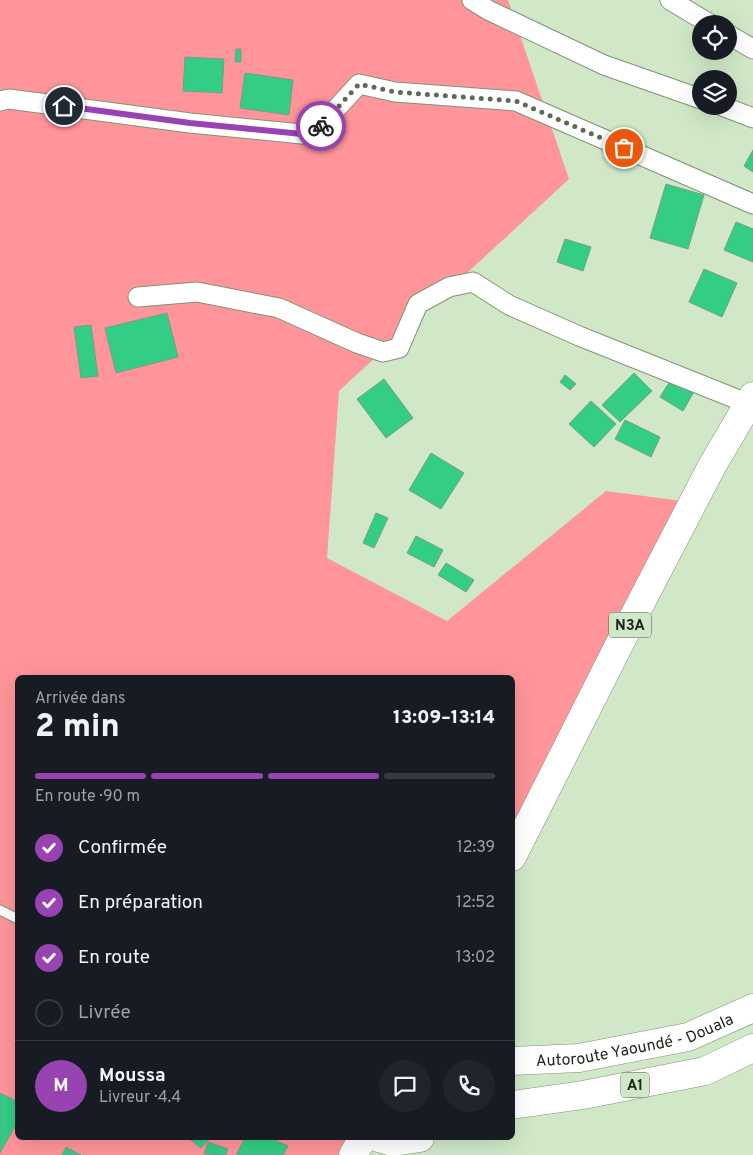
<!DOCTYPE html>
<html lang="fr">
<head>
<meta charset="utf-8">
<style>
	:root { --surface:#171b24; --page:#20242c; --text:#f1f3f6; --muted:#9ea1a6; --line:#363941; --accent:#9743b1 }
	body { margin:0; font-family:Overpass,sans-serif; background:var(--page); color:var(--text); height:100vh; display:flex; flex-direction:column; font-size:19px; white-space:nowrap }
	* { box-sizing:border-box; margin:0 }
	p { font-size:16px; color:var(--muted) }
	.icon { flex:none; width:28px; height:28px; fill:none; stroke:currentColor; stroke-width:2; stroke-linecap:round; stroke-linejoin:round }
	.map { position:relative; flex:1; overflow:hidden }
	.sheet { position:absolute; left:15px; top:675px; width:500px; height:465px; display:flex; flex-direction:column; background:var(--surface); border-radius:8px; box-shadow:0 5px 20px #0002 }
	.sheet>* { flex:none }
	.controls { position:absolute; left:692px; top:15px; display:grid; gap:10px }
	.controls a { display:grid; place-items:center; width:45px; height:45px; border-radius:50%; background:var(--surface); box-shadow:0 5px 20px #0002; font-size:25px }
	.pin { position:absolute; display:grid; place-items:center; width:42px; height:42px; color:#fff; margin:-21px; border:2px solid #fff; border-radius:50%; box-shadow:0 1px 5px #0007 }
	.courier { position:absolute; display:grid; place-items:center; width:50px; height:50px; margin:-25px; border:4px solid #9743b1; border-radius:50%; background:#fff; color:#222; box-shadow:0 1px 6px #0007 }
	.head em { font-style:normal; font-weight:800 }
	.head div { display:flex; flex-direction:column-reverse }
	.head { display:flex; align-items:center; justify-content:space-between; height:85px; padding:0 20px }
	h1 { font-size:32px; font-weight:800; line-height:38px }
	.bar { display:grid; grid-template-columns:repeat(4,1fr); gap:8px 5px; align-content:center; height:60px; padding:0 20px }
	.bar i { height:6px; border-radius:4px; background:var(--line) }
	.bar .selected { background:var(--accent) }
	.bar p { grid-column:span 4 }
	.line { display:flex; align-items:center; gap:12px; padding:0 20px; border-top:1px solid var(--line) }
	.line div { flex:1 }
	.round { display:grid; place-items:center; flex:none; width:52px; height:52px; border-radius:26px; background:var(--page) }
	ol { padding:0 20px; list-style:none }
	li { display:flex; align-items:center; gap:15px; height:55px }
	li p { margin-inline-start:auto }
	li .icon { padding:5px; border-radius:50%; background:var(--accent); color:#fff; stroke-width:4 }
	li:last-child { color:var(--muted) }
	li i { width:28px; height:28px; border:2px solid var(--line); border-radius:50% }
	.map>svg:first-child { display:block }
</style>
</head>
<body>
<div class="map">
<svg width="753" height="1155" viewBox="0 0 753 1155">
	<rect width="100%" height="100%" fill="#d0e8c8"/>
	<path fill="#ff959a" d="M0 0H508L569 179 339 391 327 558 447 621 606 491 705 504 513 869 512 678H18V1138H368L359 1155H0Z"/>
	<path fill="#33cd85" stroke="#7a9c87" d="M236 49H241V62H235Z
		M185 57 224 59 222 93 183 91Z
		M245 73 293 80 289 115 240 108Z
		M753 150V172L744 166Z
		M666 184 704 195 688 249 650 238Z
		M736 222 753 229V262L724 250Z
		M565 239 591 247 583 271 557 262Z
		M704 269 737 283 722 317 689 302Z
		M167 313 178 357 116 373 105 328Z
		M91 325 98 376 81 378 74 327Z
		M634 373 652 391 620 422 602 405Z
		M565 375 576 384 570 390 560 382Z
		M674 375 696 388 683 411 660 397Z
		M384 379 413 418 386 438 357 399Z
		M591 401 616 424 594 447 569 424Z
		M625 420 660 437 651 457 615 439Z
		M431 453 464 473 441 509 409 490Z
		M376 513 388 518 374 548 363 543Z
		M416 536 443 550 434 567 407 553Z
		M446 563 474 580 466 592 438 575Z
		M0 1093 18 1102V1121L0 1153Z
		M188 1138H210L201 1148Z
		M245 1138H270L288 1146 283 1155H236Z
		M208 1142 228 1149 226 1155 204 1154Z
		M66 1147 81 1155H62Z"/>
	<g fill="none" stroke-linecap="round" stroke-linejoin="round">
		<defs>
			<path id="lane" d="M0 910 18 919"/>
			<path id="street" d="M472 0 488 10 604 65 701 99
				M670 0 710 24
				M729 35 753 49
				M0 101 9 99 190 123 312 135 359 84 395 92 516 101 753 204
				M722 106 753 118
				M138 297 197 292 279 308 357 343 383 352 399 348 418 304 449 287 473 282 509 305 579 336 749 404"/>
			<g id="highway">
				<path d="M512 857 621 641 712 466 753 396"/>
				<path id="s1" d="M512 1061 579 1058 688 1037 753 1008"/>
				<path d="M512 1105 583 1095 705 1071 753 1048"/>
				<path d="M379 1138 393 1142 420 1138"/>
				<path d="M353 1155 363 1138"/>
			</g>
		</defs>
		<use href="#lane" stroke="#7e9476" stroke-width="11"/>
		<use href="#street" stroke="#7e9476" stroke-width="21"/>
		<use href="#highway" stroke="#7e9476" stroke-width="29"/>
		<use href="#lane" stroke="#fff" stroke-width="9"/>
		<use href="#street" stroke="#fff" stroke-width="19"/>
		<use href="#highway" stroke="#fff" stroke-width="28"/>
	</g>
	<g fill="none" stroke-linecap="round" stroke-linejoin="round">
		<path stroke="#5c6a57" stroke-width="5" stroke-dasharray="0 9" d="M321 126 359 84 395 92 516 101 624 148"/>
		<path stroke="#9743b1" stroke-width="6" d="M64 106 190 123 312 135 321 126"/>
	</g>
	<g text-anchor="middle" stroke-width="4" stroke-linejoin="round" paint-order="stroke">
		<g fill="#d0e8c8" stroke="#53604e" stroke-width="1">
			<rect x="609" y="612.5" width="42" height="25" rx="4"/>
			<rect x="621" y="1072.5" width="28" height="25" rx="4"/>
		</g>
		<g font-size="15" font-weight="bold" fill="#1d261a">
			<text x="630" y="630">N3A</text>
			<text x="635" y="1090">A1</text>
		</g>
		<g font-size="16" fill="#1d261a" stroke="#d0e8c8">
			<text dy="6" stroke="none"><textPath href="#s1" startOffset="125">Autoroute Yaoundé - Douala</textPath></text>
		</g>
	</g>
</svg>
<div class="controls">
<a><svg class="icon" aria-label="locate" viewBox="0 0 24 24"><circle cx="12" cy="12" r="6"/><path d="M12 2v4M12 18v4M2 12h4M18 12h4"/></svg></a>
<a><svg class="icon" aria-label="layers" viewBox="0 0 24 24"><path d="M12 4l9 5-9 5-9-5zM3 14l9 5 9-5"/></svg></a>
</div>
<div class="pin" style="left:624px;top:148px;background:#ea580c"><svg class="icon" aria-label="bag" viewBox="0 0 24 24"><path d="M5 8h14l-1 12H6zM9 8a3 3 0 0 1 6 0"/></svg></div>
<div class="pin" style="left:64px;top:106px;background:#1f2937"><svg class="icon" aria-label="home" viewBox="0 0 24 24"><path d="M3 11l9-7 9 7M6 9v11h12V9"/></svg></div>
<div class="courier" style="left:321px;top:126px"><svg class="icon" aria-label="bike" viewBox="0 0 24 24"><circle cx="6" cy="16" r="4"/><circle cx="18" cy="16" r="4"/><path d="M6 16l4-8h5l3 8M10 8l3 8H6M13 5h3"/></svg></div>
<section class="sheet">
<div class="head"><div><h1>2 min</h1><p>Arrivée dans</p></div><em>13:09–13:14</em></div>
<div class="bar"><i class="selected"></i><i class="selected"></i><i class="selected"></i><i></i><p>En route · 90 m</p></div>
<ol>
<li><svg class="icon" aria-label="check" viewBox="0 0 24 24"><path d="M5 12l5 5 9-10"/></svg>Confirmée<p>12:39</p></li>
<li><svg class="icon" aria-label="check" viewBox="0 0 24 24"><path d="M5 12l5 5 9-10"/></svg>En préparation<p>12:52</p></li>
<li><svg class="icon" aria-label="check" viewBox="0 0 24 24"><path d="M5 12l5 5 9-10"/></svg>En route<p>13:02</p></li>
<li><i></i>Livrée</li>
</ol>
<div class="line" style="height:90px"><b class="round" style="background:var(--accent);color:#fff">M</b><div><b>Moussa</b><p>Livreur · 4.4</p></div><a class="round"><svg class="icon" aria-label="chat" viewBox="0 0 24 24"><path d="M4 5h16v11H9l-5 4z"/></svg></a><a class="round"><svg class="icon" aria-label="phone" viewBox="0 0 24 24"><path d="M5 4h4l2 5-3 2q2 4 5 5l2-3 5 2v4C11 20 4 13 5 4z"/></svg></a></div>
</section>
</div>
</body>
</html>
